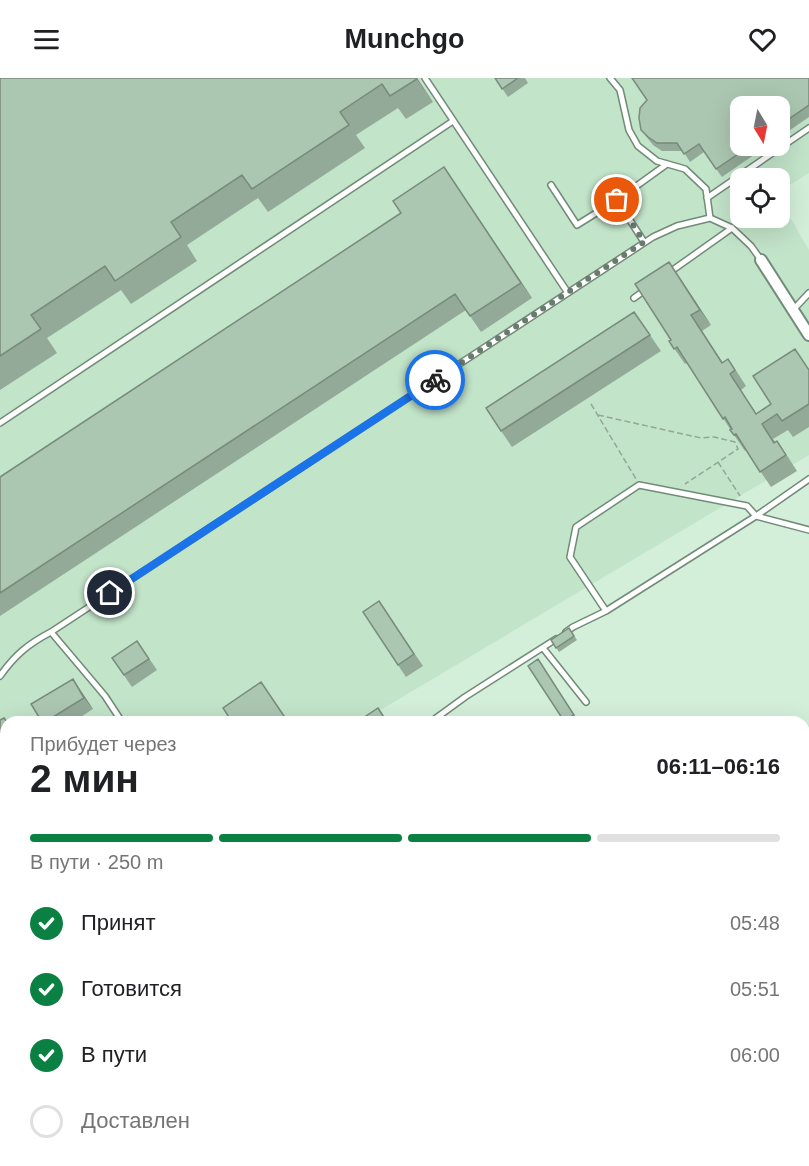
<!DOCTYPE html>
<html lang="ru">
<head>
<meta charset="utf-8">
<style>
	:root { --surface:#fff; --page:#f2f2f2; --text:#202124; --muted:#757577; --line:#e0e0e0; --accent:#0b8043 }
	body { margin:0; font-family:Arial,sans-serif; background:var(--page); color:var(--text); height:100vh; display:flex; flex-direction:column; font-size:22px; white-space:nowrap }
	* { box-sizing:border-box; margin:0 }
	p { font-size:20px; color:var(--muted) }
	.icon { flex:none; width:33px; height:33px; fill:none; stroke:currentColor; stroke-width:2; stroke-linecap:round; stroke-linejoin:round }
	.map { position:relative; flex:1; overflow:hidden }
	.side { position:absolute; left:0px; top:638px; width:810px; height:452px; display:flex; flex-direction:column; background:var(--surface); border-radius:18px 18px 0 0; box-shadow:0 6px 24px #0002 }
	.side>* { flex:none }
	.needle { width:39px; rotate:170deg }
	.buttons { position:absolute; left:730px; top:18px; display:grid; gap:12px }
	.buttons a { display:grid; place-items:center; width:60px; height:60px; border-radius:12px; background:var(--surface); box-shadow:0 6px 24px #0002; font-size:30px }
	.pin { position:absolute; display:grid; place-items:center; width:51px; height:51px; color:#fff; margin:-26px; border:3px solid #fff; border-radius:50%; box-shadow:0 2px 6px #0007 }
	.courier { position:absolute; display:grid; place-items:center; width:60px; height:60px; margin:-30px; border:4px solid #1a73e8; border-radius:50%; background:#fff; color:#222; box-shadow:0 2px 8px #0007 }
	.summary em { font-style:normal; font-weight:700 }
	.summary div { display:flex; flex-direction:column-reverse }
	.summary { display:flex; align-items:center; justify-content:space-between; height:102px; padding:0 30px }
	h1 { font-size:39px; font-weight:700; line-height:45px }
	.bar { display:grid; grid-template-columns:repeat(4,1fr); gap:9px 6px; align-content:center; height:72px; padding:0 30px }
	.bar i { height:8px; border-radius:4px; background:var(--line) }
	.bar .current { background:var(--accent) }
	.bar p { grid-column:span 4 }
	ol { padding:0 30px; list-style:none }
	li { display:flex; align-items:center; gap:18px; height:66px }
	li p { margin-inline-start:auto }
	li .icon { padding:6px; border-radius:50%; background:var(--accent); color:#fff; stroke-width:4 }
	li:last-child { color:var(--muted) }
	li i { width:33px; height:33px; border:3px solid var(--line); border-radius:50% }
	header { display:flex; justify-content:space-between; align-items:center; height:78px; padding:0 30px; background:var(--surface); font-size:27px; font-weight:700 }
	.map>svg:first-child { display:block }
</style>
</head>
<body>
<header><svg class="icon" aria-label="menu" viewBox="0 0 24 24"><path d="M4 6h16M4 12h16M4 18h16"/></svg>Munchgo<svg class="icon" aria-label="heart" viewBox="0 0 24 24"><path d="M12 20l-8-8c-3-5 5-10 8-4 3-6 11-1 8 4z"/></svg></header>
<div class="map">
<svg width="809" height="1088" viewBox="0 0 809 1088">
	<rect width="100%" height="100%" fill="#d3efd9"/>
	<path fill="#c2e4c9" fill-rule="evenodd" d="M0 0H809V95L780 113V100H741V140H780V122L809 172V377L362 643 6 644V853L0 857ZM741 28H780V68H741Z"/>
	<path fill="#7cc991" d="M809 837V991L804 994V840Z"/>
	<path fill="#cea2ec" stroke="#9f84b5" stroke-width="1.5" d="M6 891V963L0 966V892Z"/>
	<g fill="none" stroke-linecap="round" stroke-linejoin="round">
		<path stroke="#cea2ec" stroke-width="18" d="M804 825 809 822"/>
		<defs>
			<path id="lane" d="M425 0 568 215
				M610 0 620 12 629 52 638 68 657 83 685 91 706 111 710 140
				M551 107 577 147 617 122
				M707 120 809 50
				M644 164 617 122 667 86
				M670 194 732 150
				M634 220 645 212
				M792 233 809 215
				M0 345 453 43
				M809 401 756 438 606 533 570 479 576 449 639 407 747 428 756 438 809 452
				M51 554 105 618 122 644
				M566 554 573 549 606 533
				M543 570 586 624
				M0 598C15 577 28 566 51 554L653 159 677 148 710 140 732 150 751 168 761 182
				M432 643 465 619 556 561
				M780 1083 782 1088"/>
			<path id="street" d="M761 182 809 257
				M804 999 809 997
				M50 1083V1088
				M733 1083 735 1088"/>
		</defs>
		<use href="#lane" stroke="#728b78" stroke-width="8"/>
		<use href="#street" stroke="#728b78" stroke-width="14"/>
		<path stroke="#92a796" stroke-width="1.5" stroke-dasharray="6 3" stroke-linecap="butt" d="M591 326 636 401
			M598 337 701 360 714 359 735 364 738 371 685 406
			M718 384 740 418
			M804 856 809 890
			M804 911 809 910
			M429 1088 432 1083"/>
		<use href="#lane" stroke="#fff" stroke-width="5"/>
		<use href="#street" stroke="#fff" stroke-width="10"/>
	</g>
	<path fill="#93aa98" d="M0 0H417L433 24 406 41 398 30 356 57 365 70 268 134 258 120 187 167 197 183 131 226 121 212 47 260 57 275 0 312Z
		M495 0H525L528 5 508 19Z
		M809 0V39L780 59V28L741 68H767L722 99 704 74 690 84 683 73H662L653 67 641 52Z
		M444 89 532 220 481 254 466 232 0 538V399L401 135Z
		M680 200 711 247 702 253 723 285 728 281 739 297 746 308 741 312 756 336 771 326 809 290V349L793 359 788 352 773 361 788 379 797 393 771 409 746 372 745 373 734 357 687 285 685 286 669 263 671 262Z
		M634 234 661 273 512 369 501 353Z
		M379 523 423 588 406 599 398 587Z
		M569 550 577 562 559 574 551 562Z
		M137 563 157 592 132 609 112 580Z
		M538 581 577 641 573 644H564Z
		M73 601 93 631 73 644H42Z
		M0 642 6 644V691L0 695Z
		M11 1083H30L31 1088H14Z
		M67 1083H89L91 1088H69Z
		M498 1083H519L521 1088H501Z"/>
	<path fill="#788b7c" d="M416 0H417L433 24Z
		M444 89 455 105 532 220 521 205Z
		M669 184 680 200 711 247 700 232Z
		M691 237 702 253 733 301 722 285Z
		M73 601 93 631 84 620Z"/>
	<path fill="#abc6b1" stroke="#788b7c" stroke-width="1.5" d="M0 0H416L417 1 390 18 382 6 340 34 349 47 252 111 242 97 171 144 181 159 115 203 105 188 31 237 41 251 0 278Z
		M495 0H518L502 11Z
		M632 0H809V27L780 47V28H741V68H750L716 91 699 66 684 76 677 65H657L648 59 641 52 639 40 640 30 647 22Z
		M444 89 521 205 470 238 455 216 0 515V399L401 135 393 123Z
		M669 184 700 232 691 237 722 285 728 281 735 292 730 296 756 336 771 326 753 298 795 271 809 292V326L782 343 777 336 762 346 774 365 777 363 786 377 760 394 736 356 734 357 730 352 732 351 725 339 723 341 677 269 674 271 669 263 671 262 635 206Z
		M634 234 650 257 501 353 486 330Z
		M379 523 414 576 398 587 363 534Z
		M569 550 574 558 556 570 551 562Z
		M137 563 149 581 124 597 112 580Z
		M538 581 574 637 564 643 528 588Z
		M73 601 84 620 45 644H42L31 626Z
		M261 604 286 641 283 644H232L223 630Z
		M378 630 387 644H357Z
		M4 640 7 644 6 668 0 672V642Z
		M809 1051V1070L806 1072 809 1078V1088H796L793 1083H804V1054Z
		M67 1083H75L76 1087 69 1088Z
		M168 1083H175L177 1088H165L164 1084Z
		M498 1083H512L500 1087Z"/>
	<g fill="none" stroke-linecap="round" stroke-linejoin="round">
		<path stroke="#6a7b6e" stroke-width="6" stroke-dasharray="0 10.8" d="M435 302 644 164 617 122"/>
		<path stroke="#1a73e8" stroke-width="8" d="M110 515 435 302"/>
	</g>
</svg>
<div class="buttons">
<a><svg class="needle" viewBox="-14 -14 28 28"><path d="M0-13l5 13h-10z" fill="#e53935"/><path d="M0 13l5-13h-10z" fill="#757577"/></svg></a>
<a><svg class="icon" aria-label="locate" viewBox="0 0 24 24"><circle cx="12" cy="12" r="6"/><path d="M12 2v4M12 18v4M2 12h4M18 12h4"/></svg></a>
</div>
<div class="pin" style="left:617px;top:122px;background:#ea580c"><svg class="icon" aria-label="bag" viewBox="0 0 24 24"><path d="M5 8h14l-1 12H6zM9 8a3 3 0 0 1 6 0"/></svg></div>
<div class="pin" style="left:110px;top:515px;background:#1f2937"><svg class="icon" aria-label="home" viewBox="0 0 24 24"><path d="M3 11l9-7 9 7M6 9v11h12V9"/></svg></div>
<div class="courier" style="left:435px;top:302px"><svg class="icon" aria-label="bike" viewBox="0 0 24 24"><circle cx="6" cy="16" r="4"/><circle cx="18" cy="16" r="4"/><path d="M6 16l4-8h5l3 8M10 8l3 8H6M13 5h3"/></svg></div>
<section class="side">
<div class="summary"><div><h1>2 мин</h1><p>Прибудет через</p></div><em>06:11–06:16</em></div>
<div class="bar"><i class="current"></i><i class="current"></i><i class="current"></i><i></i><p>В пути · 250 m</p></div>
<ol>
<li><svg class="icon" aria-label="check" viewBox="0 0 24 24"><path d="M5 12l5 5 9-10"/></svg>Принят<p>05:48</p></li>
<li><svg class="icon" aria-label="check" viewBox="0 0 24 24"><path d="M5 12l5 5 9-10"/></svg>Готовится<p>05:51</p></li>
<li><svg class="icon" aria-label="check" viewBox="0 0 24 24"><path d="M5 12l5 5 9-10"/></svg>В пути<p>06:00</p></li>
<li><i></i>Доставлен</li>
</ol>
</section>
</div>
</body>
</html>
